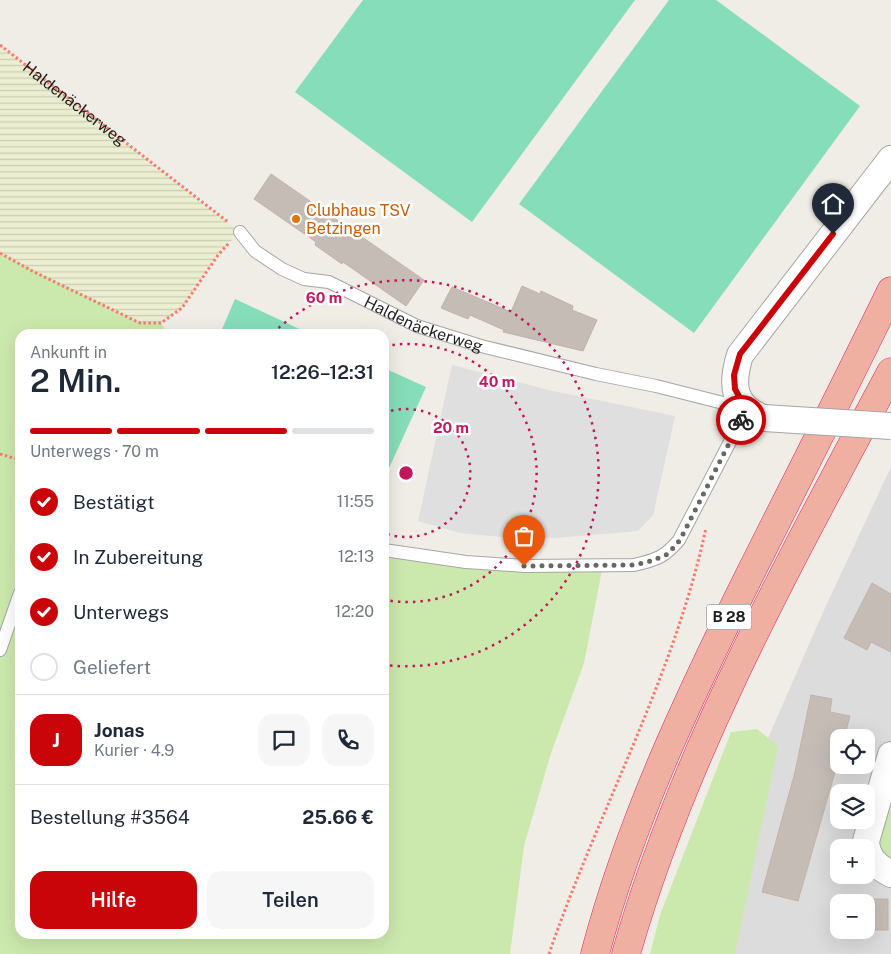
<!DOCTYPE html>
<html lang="de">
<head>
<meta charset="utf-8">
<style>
	:root { --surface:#fff; --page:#f6f6f7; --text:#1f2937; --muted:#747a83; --line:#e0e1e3; --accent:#ca0509 }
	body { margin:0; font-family:"Public Sans",sans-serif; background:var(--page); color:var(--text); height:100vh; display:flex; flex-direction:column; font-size:19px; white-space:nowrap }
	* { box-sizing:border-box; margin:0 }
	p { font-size:16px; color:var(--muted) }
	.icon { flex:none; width:28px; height:28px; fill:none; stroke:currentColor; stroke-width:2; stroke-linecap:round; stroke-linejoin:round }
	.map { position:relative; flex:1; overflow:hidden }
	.drawer { position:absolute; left:15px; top:329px; width:374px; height:610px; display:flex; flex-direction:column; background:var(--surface); border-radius:15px; box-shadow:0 5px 20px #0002 }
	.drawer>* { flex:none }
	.controls { position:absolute; left:830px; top:729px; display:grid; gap:10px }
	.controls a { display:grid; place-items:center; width:45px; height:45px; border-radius:10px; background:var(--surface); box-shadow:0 5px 20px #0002; font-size:25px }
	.pin { position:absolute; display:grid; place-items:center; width:42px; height:42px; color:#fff; margin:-51px -21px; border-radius:50% 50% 50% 0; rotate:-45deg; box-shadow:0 0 5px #0007 }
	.pin .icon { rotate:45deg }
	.courier { position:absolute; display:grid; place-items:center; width:50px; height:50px; margin:-25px; border:4px solid #ca0509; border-radius:50%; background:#fff; color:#222; box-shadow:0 1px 6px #0007 }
	.headline em { font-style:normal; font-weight:600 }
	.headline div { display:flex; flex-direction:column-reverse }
	.headline { display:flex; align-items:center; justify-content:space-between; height:85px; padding:0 15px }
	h1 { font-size:32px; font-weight:600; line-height:38px }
	.bar { display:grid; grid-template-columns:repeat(4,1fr); gap:8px 5px; align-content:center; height:60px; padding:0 15px }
	.bar i { height:6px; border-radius:4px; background:var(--line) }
	.bar .current { background:var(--accent) }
	.bar p { grid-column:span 4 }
	.line { display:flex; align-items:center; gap:12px; padding:0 15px; border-top:1px solid var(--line) }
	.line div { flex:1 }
	.round { display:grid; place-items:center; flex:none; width:52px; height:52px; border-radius:15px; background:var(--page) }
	ol { padding:0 15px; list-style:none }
	li { display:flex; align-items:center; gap:15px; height:55px }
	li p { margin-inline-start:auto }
	li .icon { padding:5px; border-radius:50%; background:var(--accent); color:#fff; stroke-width:4 }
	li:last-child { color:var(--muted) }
	li i { width:28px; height:28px; border:2px solid var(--line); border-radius:50% }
	.primary-button { display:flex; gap:10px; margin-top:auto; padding:10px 15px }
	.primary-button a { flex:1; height:58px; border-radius:15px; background:var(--accent); color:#fff; font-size:20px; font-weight:600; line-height:58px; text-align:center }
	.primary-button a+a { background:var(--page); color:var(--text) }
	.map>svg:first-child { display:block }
</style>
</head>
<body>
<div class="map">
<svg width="891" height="954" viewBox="0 0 891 954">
	<defs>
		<pattern id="farmland-rules" width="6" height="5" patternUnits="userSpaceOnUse" patternTransform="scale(1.25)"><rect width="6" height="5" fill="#eceed2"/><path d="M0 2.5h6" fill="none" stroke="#caccb4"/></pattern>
	</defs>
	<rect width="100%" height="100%" fill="#f0ece6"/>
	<path fill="#dddcdc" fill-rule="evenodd" d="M891 467V954H704L719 889 769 736 824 610ZM839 738H866V765H839ZM839 792H866V820H839ZM839 848H866V875H839ZM839 902H866V930H839Z"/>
	<path fill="url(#farmland-rules)" d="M0 45 240 232 218 255 182 308 161 323H140L34 272 0 253Z"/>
	<path fill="#cce9ad" d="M0 253 140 323H161L168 334H20V934H384V550L603 565 584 663 550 756 524 846 510 954H0Z
		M757 729 778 746 735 954H650L660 915 731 732Z
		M891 793V861L879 847 880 822Z"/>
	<path fill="#86ddb9" d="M363 0H635L472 222 295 92Z
		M669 0H716L860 106 694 333 519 204Z
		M235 299 310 334H220Z
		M384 368 426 387 384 479Z"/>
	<path fill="#dfdfdf" d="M452 365 553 391 675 416 653 515 638 531 554 538 502 537 460 533 418 521Z"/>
	<path fill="#c4bcb5" stroke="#c1b3a8" d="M271 174 424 280 406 306 343 262 342 264 315 245 316 242 254 199Z
		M522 286 540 294 541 291 573 306 572 310 597 320 583 351 503 332 504 330 470 315 468 319 441 308 452 287 511 312Z
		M872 583 891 594V652L871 642 867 650 844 638Z
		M811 695 832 699 830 712 850 716 844 738H839V758L798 901 762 892 795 772Z
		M866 899H888V930H866Z"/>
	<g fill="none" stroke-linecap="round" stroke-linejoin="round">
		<defs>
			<g id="service">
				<path id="s2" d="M240 232 255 251 282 269 304 279 329 282 417 326 481 346 596 374 656 386 747 409 679 540C665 557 656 560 634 565L525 566 466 562 384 550"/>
				<path d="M0 650 20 593"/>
			</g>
			<path id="minor" d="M764 418C732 407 731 384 740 355L891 159
				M891 755 866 841C867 858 876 866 891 874"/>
			<path id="trunk" d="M595 954C630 821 689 697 750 574 797 480 845 386 891 291
				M626 954C685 748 791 560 891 372"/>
		</defs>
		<use href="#service" stroke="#a6a6a6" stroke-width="14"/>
		<use href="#minor" stroke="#a6a6a6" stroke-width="28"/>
		<use href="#trunk" stroke="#d72969" stroke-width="29"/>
		<g stroke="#f77b70" stroke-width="3" stroke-dasharray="2.5 2.5" stroke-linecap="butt">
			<path id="s1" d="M0 45 228 222"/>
			<path d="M0 253 34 272 140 323H161L182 308 218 255 229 243"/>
			<path d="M0 454 20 460"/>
			<path d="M549 954C598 811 674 677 706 528"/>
		</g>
		<use href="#service" stroke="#fff" stroke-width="12"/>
		<use href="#minor" stroke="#fff" stroke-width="26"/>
		<use href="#trunk" stroke="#f0b0a1" stroke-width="28"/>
		<defs>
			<path id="minor-bridge" d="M764 418 891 426"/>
		</defs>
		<use href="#minor-bridge" stroke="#a6a6a6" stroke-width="28" stroke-linecap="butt"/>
		<use href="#minor-bridge" stroke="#fff" stroke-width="26"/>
	</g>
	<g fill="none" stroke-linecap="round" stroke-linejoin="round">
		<path stroke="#686765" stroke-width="5" stroke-dasharray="0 9" d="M524 566 634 565 651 561 668 554 680 540 741 420"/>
		<path stroke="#ca0509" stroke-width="6" d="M741 420 746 409 735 389 734 375 740 354 833 234"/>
	</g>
	<g fill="none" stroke="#c2185b" stroke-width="2.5" stroke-dasharray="2.5 5">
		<path d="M384 413A64 64 0 1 1 384 533"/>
		<path d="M385 346A129 129 0 1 1 385 600"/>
		<path d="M273 333A193 193 0 1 1 384 665"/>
	</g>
	<circle fill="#e8710a" stroke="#fff" stroke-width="2" cx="296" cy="219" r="5"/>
	<g text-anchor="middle" stroke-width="5" stroke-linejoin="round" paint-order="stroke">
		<rect fill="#fff" stroke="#626262" stroke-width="1" x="706.5" y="604.5" width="45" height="25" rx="4"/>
		<g font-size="15" font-weight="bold" fill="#1f1f1f">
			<text x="729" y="622">B 28</text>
		</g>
		<g font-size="16" fill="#1f1f1f" stroke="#fff">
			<text dy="6" stroke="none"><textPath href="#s1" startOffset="95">Haldenäckerweg</textPath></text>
			<text dy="6" stroke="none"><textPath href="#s2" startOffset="210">Haldenäckerweg</textPath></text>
		</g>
		<g font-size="16" fill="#c56008" stroke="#fff" text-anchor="start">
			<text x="306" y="216">Clubhaus TSV<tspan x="306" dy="18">Betzingen</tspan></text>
		</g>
	</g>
	<circle cx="406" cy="473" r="8" fill="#c2185b" stroke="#fff" stroke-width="2.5"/>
	<g font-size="15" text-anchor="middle" font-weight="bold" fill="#c2185b" stroke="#fff" stroke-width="5" stroke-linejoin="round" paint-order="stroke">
		<text x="324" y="303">60 m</text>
		<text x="497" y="387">40 m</text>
		<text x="451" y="433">20 m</text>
	</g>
</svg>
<div class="controls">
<a><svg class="icon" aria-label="locate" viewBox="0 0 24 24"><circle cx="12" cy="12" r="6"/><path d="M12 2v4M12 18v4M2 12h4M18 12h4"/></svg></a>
<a><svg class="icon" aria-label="layers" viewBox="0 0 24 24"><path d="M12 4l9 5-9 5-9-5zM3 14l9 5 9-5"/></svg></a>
<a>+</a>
<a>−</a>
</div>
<div class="pin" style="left:524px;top:566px;background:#ea580c"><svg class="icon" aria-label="bag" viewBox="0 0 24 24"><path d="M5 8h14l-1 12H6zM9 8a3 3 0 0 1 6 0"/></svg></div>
<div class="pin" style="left:833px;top:234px;background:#1f2937"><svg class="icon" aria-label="home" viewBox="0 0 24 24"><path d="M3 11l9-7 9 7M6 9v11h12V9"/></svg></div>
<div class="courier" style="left:741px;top:420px"><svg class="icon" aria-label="bike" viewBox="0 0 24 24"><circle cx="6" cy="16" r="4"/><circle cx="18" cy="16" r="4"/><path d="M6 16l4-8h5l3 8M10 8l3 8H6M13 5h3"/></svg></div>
<section class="drawer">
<div class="headline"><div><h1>2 Min.</h1><p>Ankunft in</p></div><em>12:26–12:31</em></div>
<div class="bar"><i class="current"></i><i class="current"></i><i class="current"></i><i></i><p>Unterwegs · 70 m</p></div>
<ol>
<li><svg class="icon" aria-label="check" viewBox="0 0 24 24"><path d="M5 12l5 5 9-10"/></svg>Bestätigt<p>11:55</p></li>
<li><svg class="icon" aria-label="check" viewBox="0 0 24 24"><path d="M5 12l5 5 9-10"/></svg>In Zubereitung<p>12:13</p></li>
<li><svg class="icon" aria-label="check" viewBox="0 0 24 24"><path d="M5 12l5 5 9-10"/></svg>Unterwegs<p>12:20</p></li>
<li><i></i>Geliefert</li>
</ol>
<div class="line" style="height:90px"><b class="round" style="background:var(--accent);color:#fff">J</b><div><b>Jonas</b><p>Kurier · 4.9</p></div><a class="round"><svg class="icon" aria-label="chat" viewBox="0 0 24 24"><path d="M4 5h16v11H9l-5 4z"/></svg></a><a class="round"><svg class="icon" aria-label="phone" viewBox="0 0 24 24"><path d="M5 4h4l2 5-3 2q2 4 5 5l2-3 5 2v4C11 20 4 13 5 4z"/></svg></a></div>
<div class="line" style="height:65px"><div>Bestellung #3564</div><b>25.66 €</b></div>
<div class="primary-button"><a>Hilfe</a><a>Teilen</a></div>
</section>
</div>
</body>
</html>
